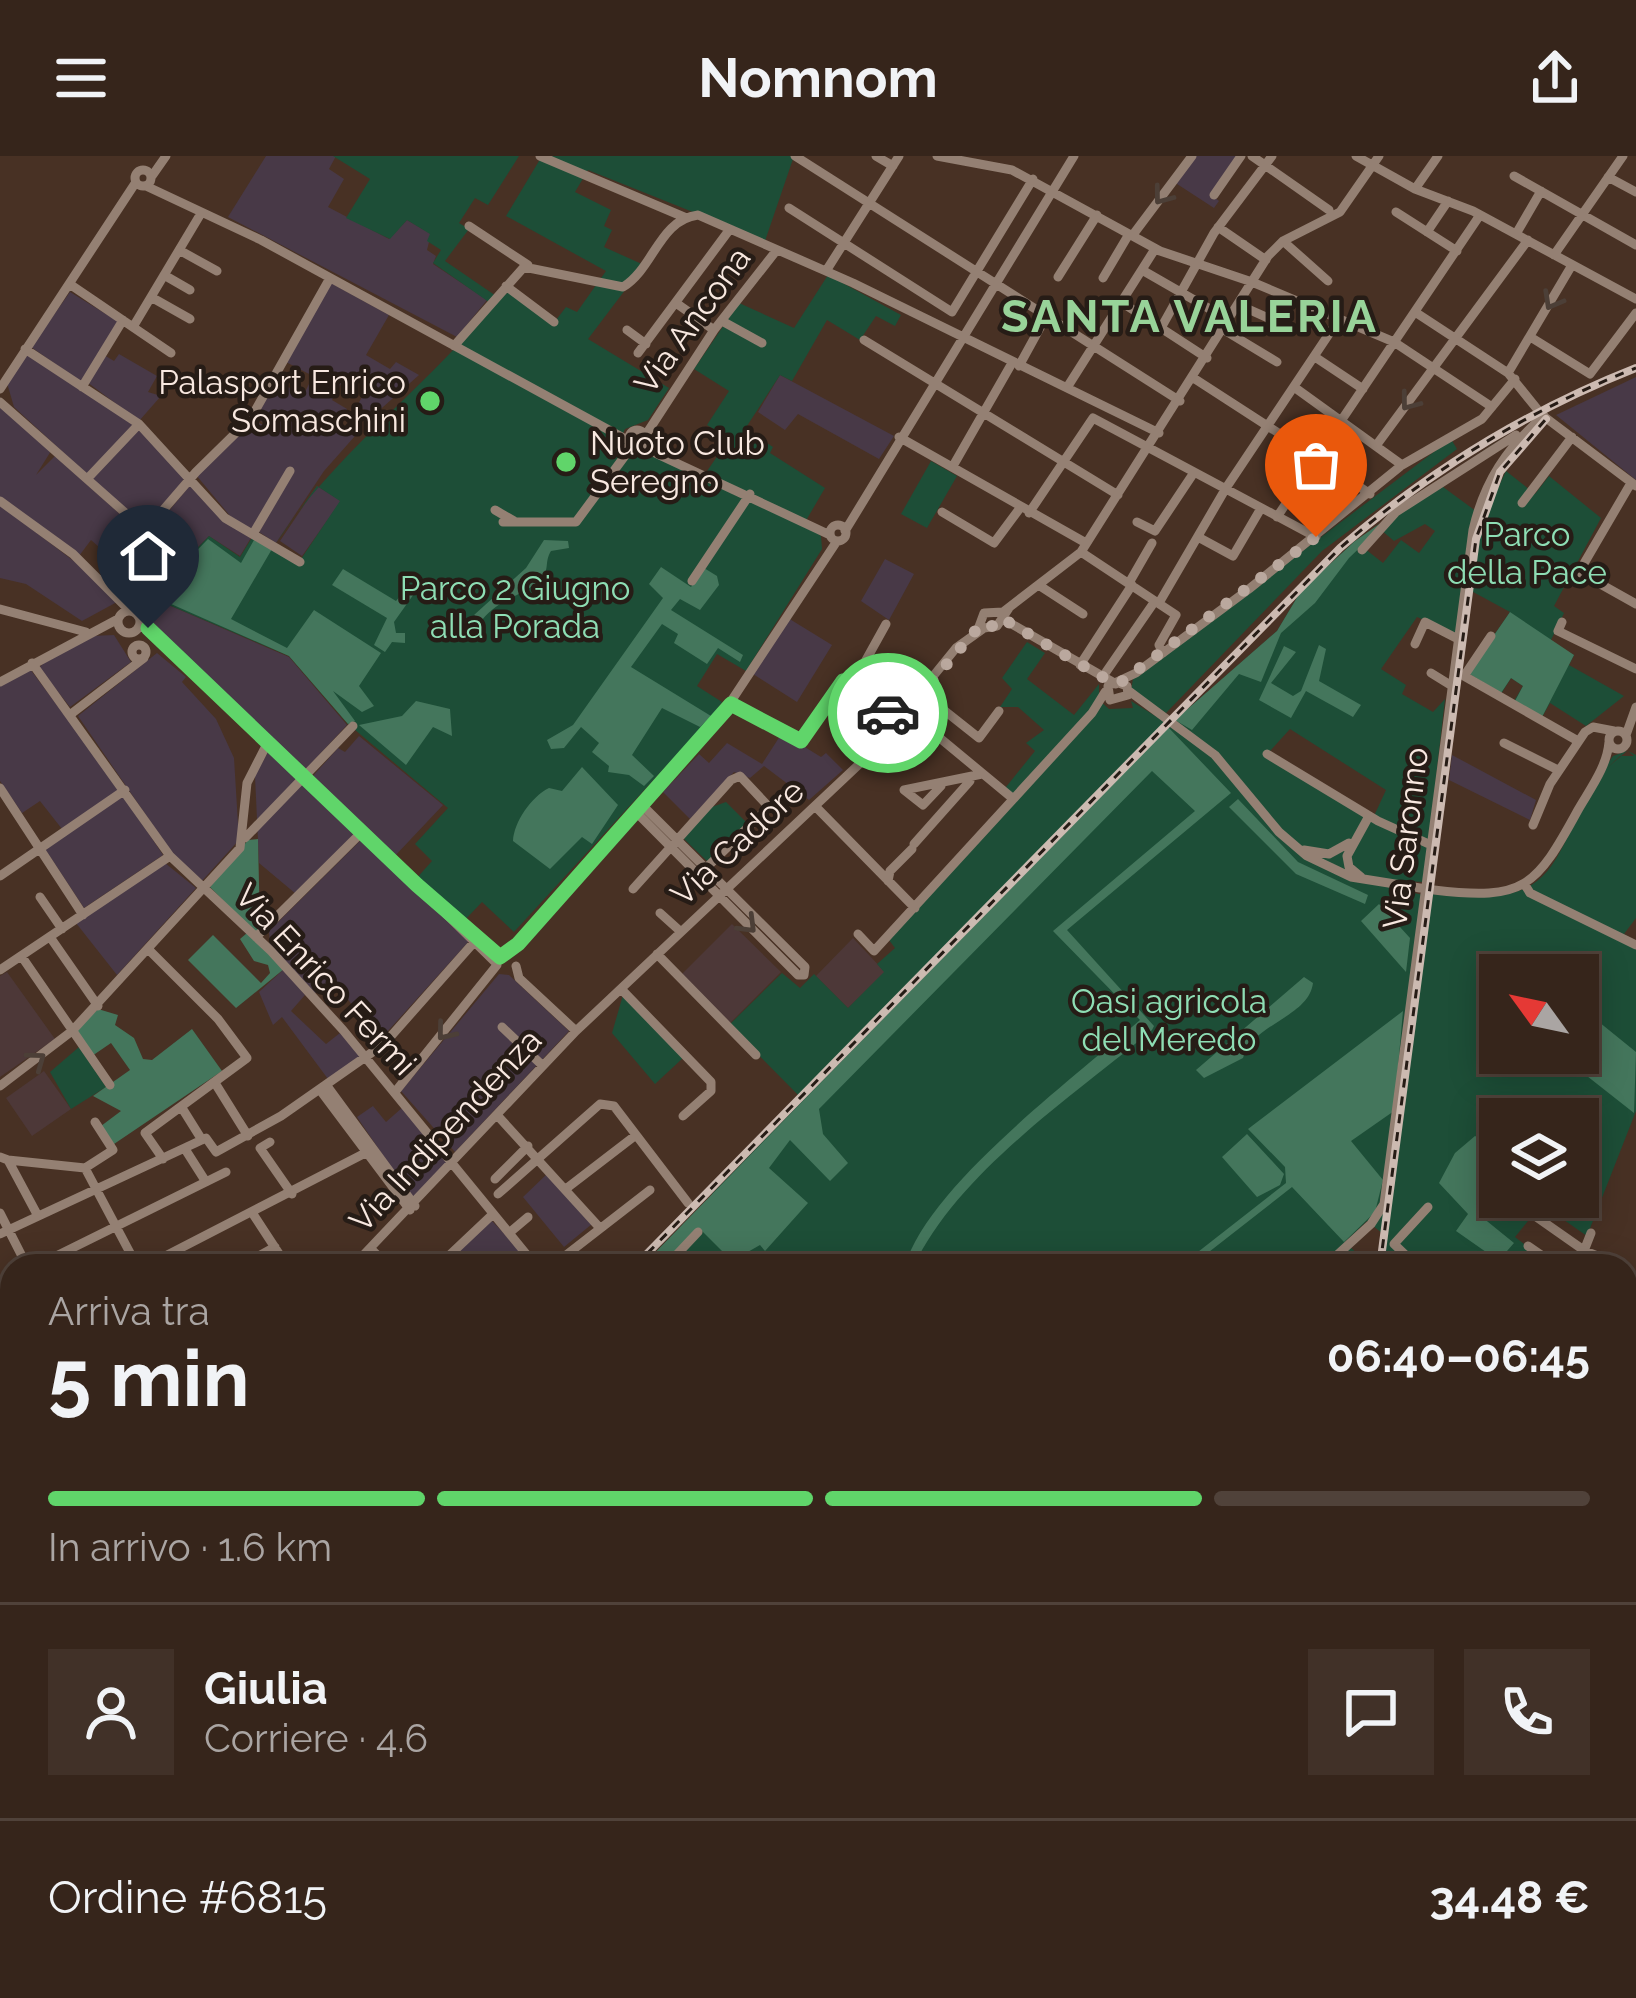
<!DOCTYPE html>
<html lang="it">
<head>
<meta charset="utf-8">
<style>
	:root { --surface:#36251b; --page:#413128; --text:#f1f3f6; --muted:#aaa5a3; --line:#50423a; --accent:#60d56a }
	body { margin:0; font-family:Raleway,sans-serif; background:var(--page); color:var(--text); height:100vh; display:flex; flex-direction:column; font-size:45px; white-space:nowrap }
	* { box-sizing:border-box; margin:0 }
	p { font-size:39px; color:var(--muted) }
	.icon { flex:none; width:66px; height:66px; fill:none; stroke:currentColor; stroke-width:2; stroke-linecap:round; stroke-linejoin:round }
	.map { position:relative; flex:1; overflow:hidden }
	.sheet { position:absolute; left:0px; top:1098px; width:1638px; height:744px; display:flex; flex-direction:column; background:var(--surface); border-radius:36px 36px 0 0; box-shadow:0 6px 30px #0003,0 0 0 3px var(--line) }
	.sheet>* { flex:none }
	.needle { width:78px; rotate:303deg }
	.fabs { position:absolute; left:1479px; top:798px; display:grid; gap:24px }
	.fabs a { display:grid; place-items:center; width:120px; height:120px; border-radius:0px; background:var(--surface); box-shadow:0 6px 30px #0003,0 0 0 3px var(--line); font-size:60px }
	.pin { position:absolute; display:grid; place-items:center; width:102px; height:102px; color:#fff; margin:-123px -51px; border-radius:50% 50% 50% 0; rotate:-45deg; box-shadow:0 0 12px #0007 }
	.pin .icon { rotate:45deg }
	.courier { position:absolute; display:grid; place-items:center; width:120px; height:120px; margin:-60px; border:9px solid #60d56a; border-radius:50%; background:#fff; color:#222; box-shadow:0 3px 15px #0007 }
	.head em { font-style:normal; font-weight:700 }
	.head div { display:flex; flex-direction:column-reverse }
	.head { display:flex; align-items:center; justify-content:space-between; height:204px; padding:0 48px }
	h1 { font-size:78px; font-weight:700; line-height:90px }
	.bar { display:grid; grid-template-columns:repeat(4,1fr); gap:18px 12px; align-content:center; height:144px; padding:0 48px }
	.bar i { height:15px; border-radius:9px; background:var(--line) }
	.bar .active { background:var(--accent) }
	.bar p { grid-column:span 4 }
	.line { display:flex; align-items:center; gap:30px; padding:0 48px; border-top:3px solid var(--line) }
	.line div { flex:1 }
	.round { display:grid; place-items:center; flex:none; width:126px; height:126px; border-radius:0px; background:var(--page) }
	header { display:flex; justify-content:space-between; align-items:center; height:156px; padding:0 48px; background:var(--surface); font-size:54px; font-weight:700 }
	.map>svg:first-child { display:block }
</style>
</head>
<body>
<header><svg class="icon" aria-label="menu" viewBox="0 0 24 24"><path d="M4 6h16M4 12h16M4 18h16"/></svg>Nomnom<svg class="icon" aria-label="share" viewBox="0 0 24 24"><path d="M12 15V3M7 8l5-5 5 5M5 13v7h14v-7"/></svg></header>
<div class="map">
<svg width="1636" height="1842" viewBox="0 0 1636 1842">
	<rect width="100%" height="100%" fill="#483124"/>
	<path fill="#483947" d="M266 0H336L329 13 344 23 328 51 389 83 407 64 431 78 427 94 436 100 433 108 487 144 457 181 228 61Z
		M1193 0H1241L1214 41 1219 45 1214 52 1174 26Z
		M331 127 389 159 366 199 390 213 396 206 419 219 374 259 357 250 368 230 346 219 332 244 347 253 337 271 355 280 324 315 276 387 259 376 294 315 253 374 231 361 196 319 254 265 283 277 255 262 274 225 304 238 313 220 284 205Z
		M70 136 119 166 81 226 31 191Z
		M26 197 132 266 187 319 146 373 14 251 7 227Z
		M119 198 157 220 148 236 161 240 139 265 87 226 104 199 114 205Z
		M780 219 894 280 879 303 798 258 785 274 758 256Z
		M1636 221V324L1556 259Z
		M0 250 51 295 36 319 55 300 139 375 116 406 91 384 79 400 0 341Z
		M192 327 226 364 252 380 240 400 209 380 155 435 125 408Z
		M317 330 341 345 302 400 280 385Z
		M0 349 75 406 117 446 82 465 26 428 0 422Z
		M885 403 914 418 889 464 861 445Z
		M150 441 289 501 347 569 305 614 127 445Z
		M788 462 832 489 797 546 753 518Z
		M114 479 131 506 70 551 39 512 49 501 91 480Z
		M157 497 186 521 182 526 216 563 234 602 239 684 201 726 172 697 78 560Z
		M30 513 120 633 62 673 40 645 22 657 0 625V530Z
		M782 577 821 601 826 597 843 614 809 644 764 610 750 622 734 616 690 663 663 636 699 598 709 607 727 587 762 608Z
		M359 580 443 649 393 702 312 621 338 592 345 596Z
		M269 594 355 677 296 738 259 707 255 620Z
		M1452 599 1536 644 1530 664 1449 624Z
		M123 639 163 699 84 752 45 693Z
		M363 682 470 784 378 886 333 822 314 838 270 790 269 775Z
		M165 707 196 732 117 819 76 767Z
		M284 813 305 839 291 855 326 888 340 877 360 900 328 923 282 861 273 869 259 836Z
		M499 818 509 819 569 875 455 996 401 935Z
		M373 950 386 966 403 951 449 1006 414 1045 357 961Z
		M548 1017 592 1068 564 1091 523 1041Z
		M491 1064 525 1099 527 1110H443Z"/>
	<path fill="#4d3838" d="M732 768 781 816 729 868 681 819Z
		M853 782 885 816 848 852 816 820Z
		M7 816 55 883 0 921V820Z
		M44 915 71 953 32 980 6 942Z"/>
	<path fill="#1d4e37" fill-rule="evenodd" d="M333 0H519L488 49 475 42 459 67 469 73 445 105 499 142 509 136 553 168 566 151 577 156 606 115 506 60 542 0H794L765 85 588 14 575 36 611 54 604 70 612 74 604 91 644 109 588 183 669 232 648 264 625 273 620 284 703 321 729 283 707 269 729 235 694 213 739 147 794 172 828 119 901 159 895 170 876 160 860 184 827 164 792 225 780 219 745 273 773 291 770 297 825 332 804 368 821 380 822 393 746 515 717 498 697 530 722 546 712 560 514 776 482 746 462 767 415 724 432 705 415 688 448 652 348 568 289 500 150 441 209 380 240 401 253 380 299 406 340 345 317 330 276 387C338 294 425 233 493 149L433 107 441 94 427 85 430 78 407 64 390 83 346 62 370 23Z
		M1451 283 1457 293 1322 395 1166 557 1131 534 1133 523Z
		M931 305 957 320 927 372 901 358Z
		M1506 315 1535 338 1549 320 1601 362 1554 450 1564 457 1550 486 1574 499 1569 509 1624 540 1586 570 1550 547 1542 561 1514 545 1523 530 1511 522 1501 538 1468 517 1510 456 1464 431 1456 477 1417 461 1381 513 1406 529 1402 538 1433 556 1445 543 1424 726 1403 725 1401 734 1423 739 1426 752H1431L1433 738C1573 754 1542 702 1613 600L1627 595 1607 612 1620 600H1634L1628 595 1636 599V762L1624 778 1636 785V955L1587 1080 1531 1041H1578V963H1500V1037L1495 1043 1528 1065 1515 1081 1553 1110H1383L1388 1045 1378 1110 1382 1077 1367 1065 1345 1086 1370 1110H665L699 1072 719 1087 728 1103 712 1038 803 944 729 869 782 817 800 832 814 818 848 852 884 816 877 808 895 792 889 784 1013 642 1006 631 1035 595 1026 587 1044 574 1018 551H1000L1012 533 1002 522 1027 486 1045 497 1027 523 1074 559 1099 528V544L1109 553 1133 552 1131 545 1170 569 1277 475 1301 435 1355 385 1383 407 1401 384 1419 397 1435 375 1425 368 1394 385 1380 373 1439 328 1484 361ZM1290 573 1386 634 1374 660 1270 595ZM1500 819H1578V897H1500Z
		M726 646 749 669 709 707 683 682 709 652Z
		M623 839 684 901 655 928 612 877Z
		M79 891 106 931 71 953 50 916Z
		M12 1557V1743L0 1755V1559Z"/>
	<path fill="#44765c" d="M1505 280 1402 351 1349 402 1315 447 1281 477 1261 526 1239 518 1192 574 1175 564 1277 475 1301 435 1355 385Z
		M208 383 241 407 254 384 272 393 231 463 287 492 314 454 381 497 359 530 374 550 362 556 333 535 355 565 348 568 289 500 153 440Z
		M544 384 568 385 569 392 551 395C544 406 550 414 541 423 522 441 499 442 482 464L474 459 526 412Z
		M661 411 691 431 704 412 717 420 719 429 700 454 680 443 671 454 743 499 740 506 718 492 707 508 674 487 678 478 662 468 631 511 711 560 700 571 662 552 632 599 654 620 644 630 629 619 608 616 609 610 592 596 599 587 581 571 564 592 551 593 547 584 573 569 663 442 649 428Z
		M343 413 396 445 409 429 416 435 394 466 396 477H405V487L392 486 385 496 374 489 387 462 332 429Z
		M1510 456 1574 499 1542 561 1515 545 1523 530 1511 522 1501 537 1468 517Z
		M1319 489 1326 493 1319 525 1361 549 1353 561 1306 535 1291 562 1259 544 1284 490 1296 496 1271 527 1293 540 1301 535Z
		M416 545 450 553 452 580 433 571 406 609 359 569 402 560Z
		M1168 571 1231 637 1067 774 1154 870 1152 874C1077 937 958 1016 914 1110H905C928 1030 1073 923 1140 864L1053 775 1195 655 1152 615 819 953 823 978 848 1007 830 1025 790 984 769 1012 808 1047 765 1095 760 1089 732 1105 699 1072 665 1110H642Z
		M582 611 618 649 592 688 582 681 550 713 513 685C514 666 531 641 549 632L562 635Z
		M1238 643 1298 706 1368 739 1365 748 1296 718 1229 651Z
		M258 683 260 774 254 776 210 731 248 684Z
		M1379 748 1410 782 1406 816 1361 765Z
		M247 777 284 813 236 852 188 804 213 779 261 827 270 817 268 809 254 805 240 783Z
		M1304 821 1313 827C1309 861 1252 868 1243 902L1204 922 1196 914Z
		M98 853 118 859 115 869 134 882 143 903 152 904 192 873 222 915 114 988 101 970 121 955 93 940 130 914 111 887 92 900 75 876Z
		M1583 853 1636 896 1634 957 1559 898 1578 897V881L1588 871 1579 857Z
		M1403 855 1394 955 1351 985 1383 1024 1375 1056 1344 1086 1292 1031 1191 1110H1180L1286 1027 1285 1011 1248 973Z
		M1247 978 1284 1018 1280 1029 1257 1041 1222 1001Z
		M1475 980 1500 993V1036L1489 1041 1477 1057 1514 1087 1507 1095 1506 1110 1456 1075 1468 1058 1439 1027 1455 997Z"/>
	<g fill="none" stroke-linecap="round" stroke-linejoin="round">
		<path stroke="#948073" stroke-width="9" d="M540 0 684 61
			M795 0 1180 245
			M876 0 893 10
			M937 0 1012 14 1160 95 1252 126 1394 186 1492 251
			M1252 0 1329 54
			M1356 0 1415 33 1473 55 1636 143
			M135 22a8 8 0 1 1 16 0a8 8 0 1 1-16 0Z
			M152 20 166 0
			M1514 20 1636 89
			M1608 21 1636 36
			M146 30 261 84 629 285 627 297 576 366H503
			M1415 33 1438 0
			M1214 39 1241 0
			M789 52 952 156 1033 23
			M1396 56 1457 95
			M469 70 528 109
			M1218 71 1266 104
			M1427 76 1448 45
			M1516 78 1541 35
			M1132 80 1192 0
			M1283 85 1328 125
			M179 94 217 115
			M1554 99 1623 0
			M1142 114 1229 164
			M826 115 899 0
			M164 119 190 134
			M1058 121 1097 59
			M1103 122 1129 78
			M71 129 171 197
			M506 130 554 166
			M151 141 190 163
			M1121 146 1207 202
			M676 147 714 174
			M1239 149 1286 170
			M1415 156 1508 217 1542 259 1636 330
			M722 165 762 187
			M133 171 200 59
			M1161 172 1214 77 1272 0
			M627 174 646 188
			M1224 174 1277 206
			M1532 182 1590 218 1636 157
			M864 184 1118 339
			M454 190 524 111 623 131C654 112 659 64 698 59L853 127 1159 277
			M25 193 139 268 225 362 300 406
			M638 197 730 73
			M1315 201 1363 233
			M1019 210 1047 159
			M1508 217 1572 109
			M1195 223 1311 298
			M1068 230 1155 93
			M82 231 123 164
			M1294 231 1402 309
			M0 233 136 26
			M0 246 148 377
			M629 282a8 8 0 1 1 16 0a8 8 0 1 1-16 0Z
			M645 280 714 174 776 95
			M899 281 1086 387
			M1378 287 1528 84
			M640 290 830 379
			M1320 296 1480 59
			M1322 305 1370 338
			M953 310 1012 207
			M88 322 139 268
			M1631 327 1579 416 1636 448
			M0 345 73 398 130 455
			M1522 347 1572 281
			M495 354 514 365
			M942 356 994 387 1020 352
			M1029 357 1093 262 1316 381
			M1277 361 1313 307
			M1137 366 1155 375 1193 318
			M830 377a8 8 0 1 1 16 0a8 8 0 1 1-16 0Z
			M845 375 1074 0
			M253 378 290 315
			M1198 381 1233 400 1260 354
			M1362 394 1396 356 1516 279
			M1081 396 1176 459 1159 489 1163 497
			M102 425 196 316 251 262 330 122
			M692 425 750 338
			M1129 427 1152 387
			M1040 430 1083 458
			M1159 447 1226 332 1339 163
			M0 453 86 476
			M118 466a11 11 0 1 1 22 0a11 11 0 1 1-22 0Z
			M1003 463 1116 528
			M1562 466 1558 475 1636 513
			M140 468 269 584 496 807
			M977 476 984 457 1003 456 1081 396 1268 100 1283 85 1340 56 1379 0
			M1491 480 1464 520 1578 585
			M1415 488 1425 466 1458 483
			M132 496a7 7 0 1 1 14 0a7 7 0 1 1-14 0Z
			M32 507 170 700 271 795 343 874 536 1110
			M1080 509 1132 429
			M1106 516 1155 445
			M1431 517 1452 530
			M0 526 118 463
			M1119 527 1127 530 1128 539 1110 544 1108 530 1136 517 1249 433 1402 309 1482 263 1515 223
			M851 531 886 468
			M1129 535 1215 599 1279 676 1307 700 1351 721 1420 732
			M921 536 979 582 999 555
			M731 548 801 585 843 525 899 564
			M906 554 1011 641
			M71 558 144 502
			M1609 584a9 9 0 1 1 18 0a9 9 0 1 1-18 0Z
			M1626 579 1636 551
			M1504 587 1558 614
			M879 590 903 609
			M1267 598 1378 665 1431 689
			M941 630 923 649 904 634 982 618
			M0 632 83 759
			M815 650 915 752
			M636 656 798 819H804L805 811 642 649
			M1533 669 1550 628 1585 576 1593 571 1614 575
			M245 682 353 570
			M914 688 970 625
			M1304 694 1329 698 1349 687
			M0 720 125 634
			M1361 721 1349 711 1347 700 1369 660
			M888 725 890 715 912 693
			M1525 729 1530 737 1636 789
			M633 733 731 624 740 620 769 651 705 713
			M1434 734C1525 745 1536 731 1578 654 1590 633 1607 611 1609 586
			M40 741 62 773
			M660 757 680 775
			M858 778 874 795 1092 557 1105 536
			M50 781 98 850
			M256 781 362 676
			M149 794 218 863 247 902 145 977 163 1003
			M657 798 756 899
			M507 799 718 565 837 385
			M22 801 110 929
			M516 810 519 822 576 875
			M0 814 170 700
			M621 833 711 926V935L683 960
			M502 871 543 910
			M215 927 248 980
			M0 930 72 875 240 692 247 627 269 584
			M327 930 415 1050
			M320 934 410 1054
			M395 936 497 809
			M182 952 202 984
			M497 959 599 1071
			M270 986 260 992 292 1038
			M185 993 206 1026
			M0 1001 8 1004 38 1060
			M8 1004 85 1012
			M85 1012 137 1110
			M85 1012 113 994 95 966
			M495 1023 528 990
			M567 1032 636 979
			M498 1038 600 948 614 950 688 1047
			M1508 1041 1585 1095 1622 1110
			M0 1057 27 1110
			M253 1058 287 1110
			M509 1077 528 1061
			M0 1078 206 982 216 996 281 960 384 888 476 784
			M1528 1090 1557 1110
			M371 1093 388 1110
			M36 1110 226 1016
			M146 1110 373 993
			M241 1110 275 1091
			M353 1110 576 875 870 598 956 492 984 472 997 470 1009 452
			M438 1110 493 1058
			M552 1110 650 1034
			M666 1110 698 1076
			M1325 1110 1371 1068 1384 1048 1473 374C1484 326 1507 291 1544 260
			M1417 1110 1394 1088 1428 1051
			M1578 1110 1591 1077
			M4 1171 12 1194
			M1626 1204 1636 1208
			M0 1234 12 1229
			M1626 1249 1636 1221
			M2 1304 12 1330
			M1626 1342 1636 1323
			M0 1402 12 1397
			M1626 1416 1636 1427
			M0 1449 12 1480
			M0 1503 12 1499
			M1626 1529 1636 1516
			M1626 1647 1636 1653
			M1626 1683 1631 1686
			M15 1830 57 1838 102 1830
			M203 1830 215 1842
			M356 1830 366 1842
			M516 1830 525 1842
			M563 1830 575 1842
			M659 1830 670 1842
			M939 1830 950 1842
			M1041 1830 1050 1842
			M1129 1830 1139 1842
			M1240 1830 1253 1842
			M1445 1830 1467 1842
			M1609 1830 1630 1842
			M144 1842 155 1830
			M263 1842 275 1830
			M312 1842 324 1830
			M387 1842 395 1830
			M461 1842 473 1830
			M632 1842 646 1830
			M839 1842 852 1830
			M989 1842 1003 1830
			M1076 1842 1090 1830
			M1277 1842 1278 1830
			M1289 1842 1299 1830
			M1346 1842 1352 1830
			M1422 1842 1429 1830"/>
		<path stroke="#f8efe8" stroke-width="15" d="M0 1829 18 1842
			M127 1842 143 1830"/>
		<defs>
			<path id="rail" d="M635 1110 1340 392C1429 315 1527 255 1636 212
				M1380 1110 1476 383 1500 316 1546 263
				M0 1764 12 1752
				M1285 1842 1287 1830"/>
		</defs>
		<use href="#rail" stroke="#ccbab1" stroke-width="8"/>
		<use href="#rail" stroke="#261c16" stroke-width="3" stroke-dasharray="9" stroke-linecap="butt"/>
	</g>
	<defs><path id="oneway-chevron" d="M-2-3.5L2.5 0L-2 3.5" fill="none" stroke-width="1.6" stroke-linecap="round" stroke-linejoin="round" transform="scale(3)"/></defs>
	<g stroke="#4c3f37">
		<use href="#oneway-chevron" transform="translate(1162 40) rotate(127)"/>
		<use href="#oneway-chevron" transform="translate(1552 145) rotate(119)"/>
		<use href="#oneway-chevron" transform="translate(1409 246) rotate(127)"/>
		<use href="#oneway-chevron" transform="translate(748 769) rotate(45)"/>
		<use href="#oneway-chevron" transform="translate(445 876) rotate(129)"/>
		<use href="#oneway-chevron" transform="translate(37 904) rotate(-36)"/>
	</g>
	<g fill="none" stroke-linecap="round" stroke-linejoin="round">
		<path stroke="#baa89e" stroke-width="12" stroke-dasharray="0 21.6" d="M888 557 899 564 982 467 995 471 1003 463 1111 526H1121L1316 381"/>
		<path stroke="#60d56a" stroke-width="15" d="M148 472 417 729 500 801 518 788 731 548 801 585 843 525 888 557"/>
	</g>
	<g fill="#60d56a" stroke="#261c16" stroke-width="4.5">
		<circle cx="430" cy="245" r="12"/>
		<circle cx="566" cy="306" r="12"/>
	</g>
	<g text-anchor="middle" stroke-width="9" stroke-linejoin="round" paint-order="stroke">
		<g font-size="33" fill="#f8e8e0" stroke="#261c16">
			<text transform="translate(692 164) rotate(-54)" y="12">Via Ancona</text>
			<text transform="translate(1405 682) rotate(-83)" y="12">Via Saronno</text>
			<text transform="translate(737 686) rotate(-43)" y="12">Via Cadore</text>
			<text transform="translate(326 823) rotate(47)" y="12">Via Enrico Fermi</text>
			<text transform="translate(445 974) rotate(-47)" y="12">Via Indipendenza</text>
		</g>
		<g font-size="33" fill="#f8e8e0" stroke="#261c16" text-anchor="end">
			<text x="406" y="238">Palasport Enrico<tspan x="406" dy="38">Somaschini</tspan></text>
			<text x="590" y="299" text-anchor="start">Nuoto Club<tspan x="590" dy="38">Seregno</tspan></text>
		</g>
		<g font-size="33" fill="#8edeb4" stroke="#261c16">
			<text x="1527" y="390">Parco<tspan x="1527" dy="38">della Pace</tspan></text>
			<text x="515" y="444">Parco 2 Giugno<tspan x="515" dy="38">alla Porada</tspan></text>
			<text x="1169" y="857">Oasi agricola<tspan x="1169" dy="38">del Meredo</tspan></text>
		</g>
		<g font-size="45" font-weight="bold" letter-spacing="3" fill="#98d399" stroke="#261c16">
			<text x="1190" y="176">SANTA VALERIA</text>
		</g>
	</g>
</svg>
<div class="fabs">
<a><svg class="needle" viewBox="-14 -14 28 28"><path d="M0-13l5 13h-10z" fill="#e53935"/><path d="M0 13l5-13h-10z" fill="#aaa5a3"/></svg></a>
<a><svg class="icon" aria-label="layers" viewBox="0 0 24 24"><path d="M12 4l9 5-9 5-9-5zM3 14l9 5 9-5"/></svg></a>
</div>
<div class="pin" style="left:1316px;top:381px;background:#ea580c"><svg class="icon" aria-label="bag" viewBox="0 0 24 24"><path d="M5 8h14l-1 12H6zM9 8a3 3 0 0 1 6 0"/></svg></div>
<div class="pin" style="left:148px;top:472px;background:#1f2937"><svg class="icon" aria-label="home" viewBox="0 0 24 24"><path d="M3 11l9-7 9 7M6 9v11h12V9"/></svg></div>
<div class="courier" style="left:888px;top:557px"><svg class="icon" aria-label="car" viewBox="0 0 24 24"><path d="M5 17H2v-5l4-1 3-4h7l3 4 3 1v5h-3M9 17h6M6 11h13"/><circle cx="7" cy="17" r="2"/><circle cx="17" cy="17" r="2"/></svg></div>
<section class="sheet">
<div class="head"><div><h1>5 min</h1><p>Arriva tra</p></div><em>06:40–06:45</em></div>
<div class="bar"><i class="active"></i><i class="active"></i><i class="active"></i><i></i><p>In arrivo · 1.6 km</p></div>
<div class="line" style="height:216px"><a class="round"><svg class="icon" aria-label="person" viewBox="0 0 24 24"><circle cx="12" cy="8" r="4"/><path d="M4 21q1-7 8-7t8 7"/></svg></a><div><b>Giulia</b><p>Corriere · 4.6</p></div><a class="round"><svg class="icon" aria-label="chat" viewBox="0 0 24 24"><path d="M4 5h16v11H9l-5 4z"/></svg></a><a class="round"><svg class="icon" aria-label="phone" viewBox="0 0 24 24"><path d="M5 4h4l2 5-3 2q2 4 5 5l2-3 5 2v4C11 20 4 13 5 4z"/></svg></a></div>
<div class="line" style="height:156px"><div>Ordine #6815</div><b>34.48 €</b></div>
</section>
</div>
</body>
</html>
